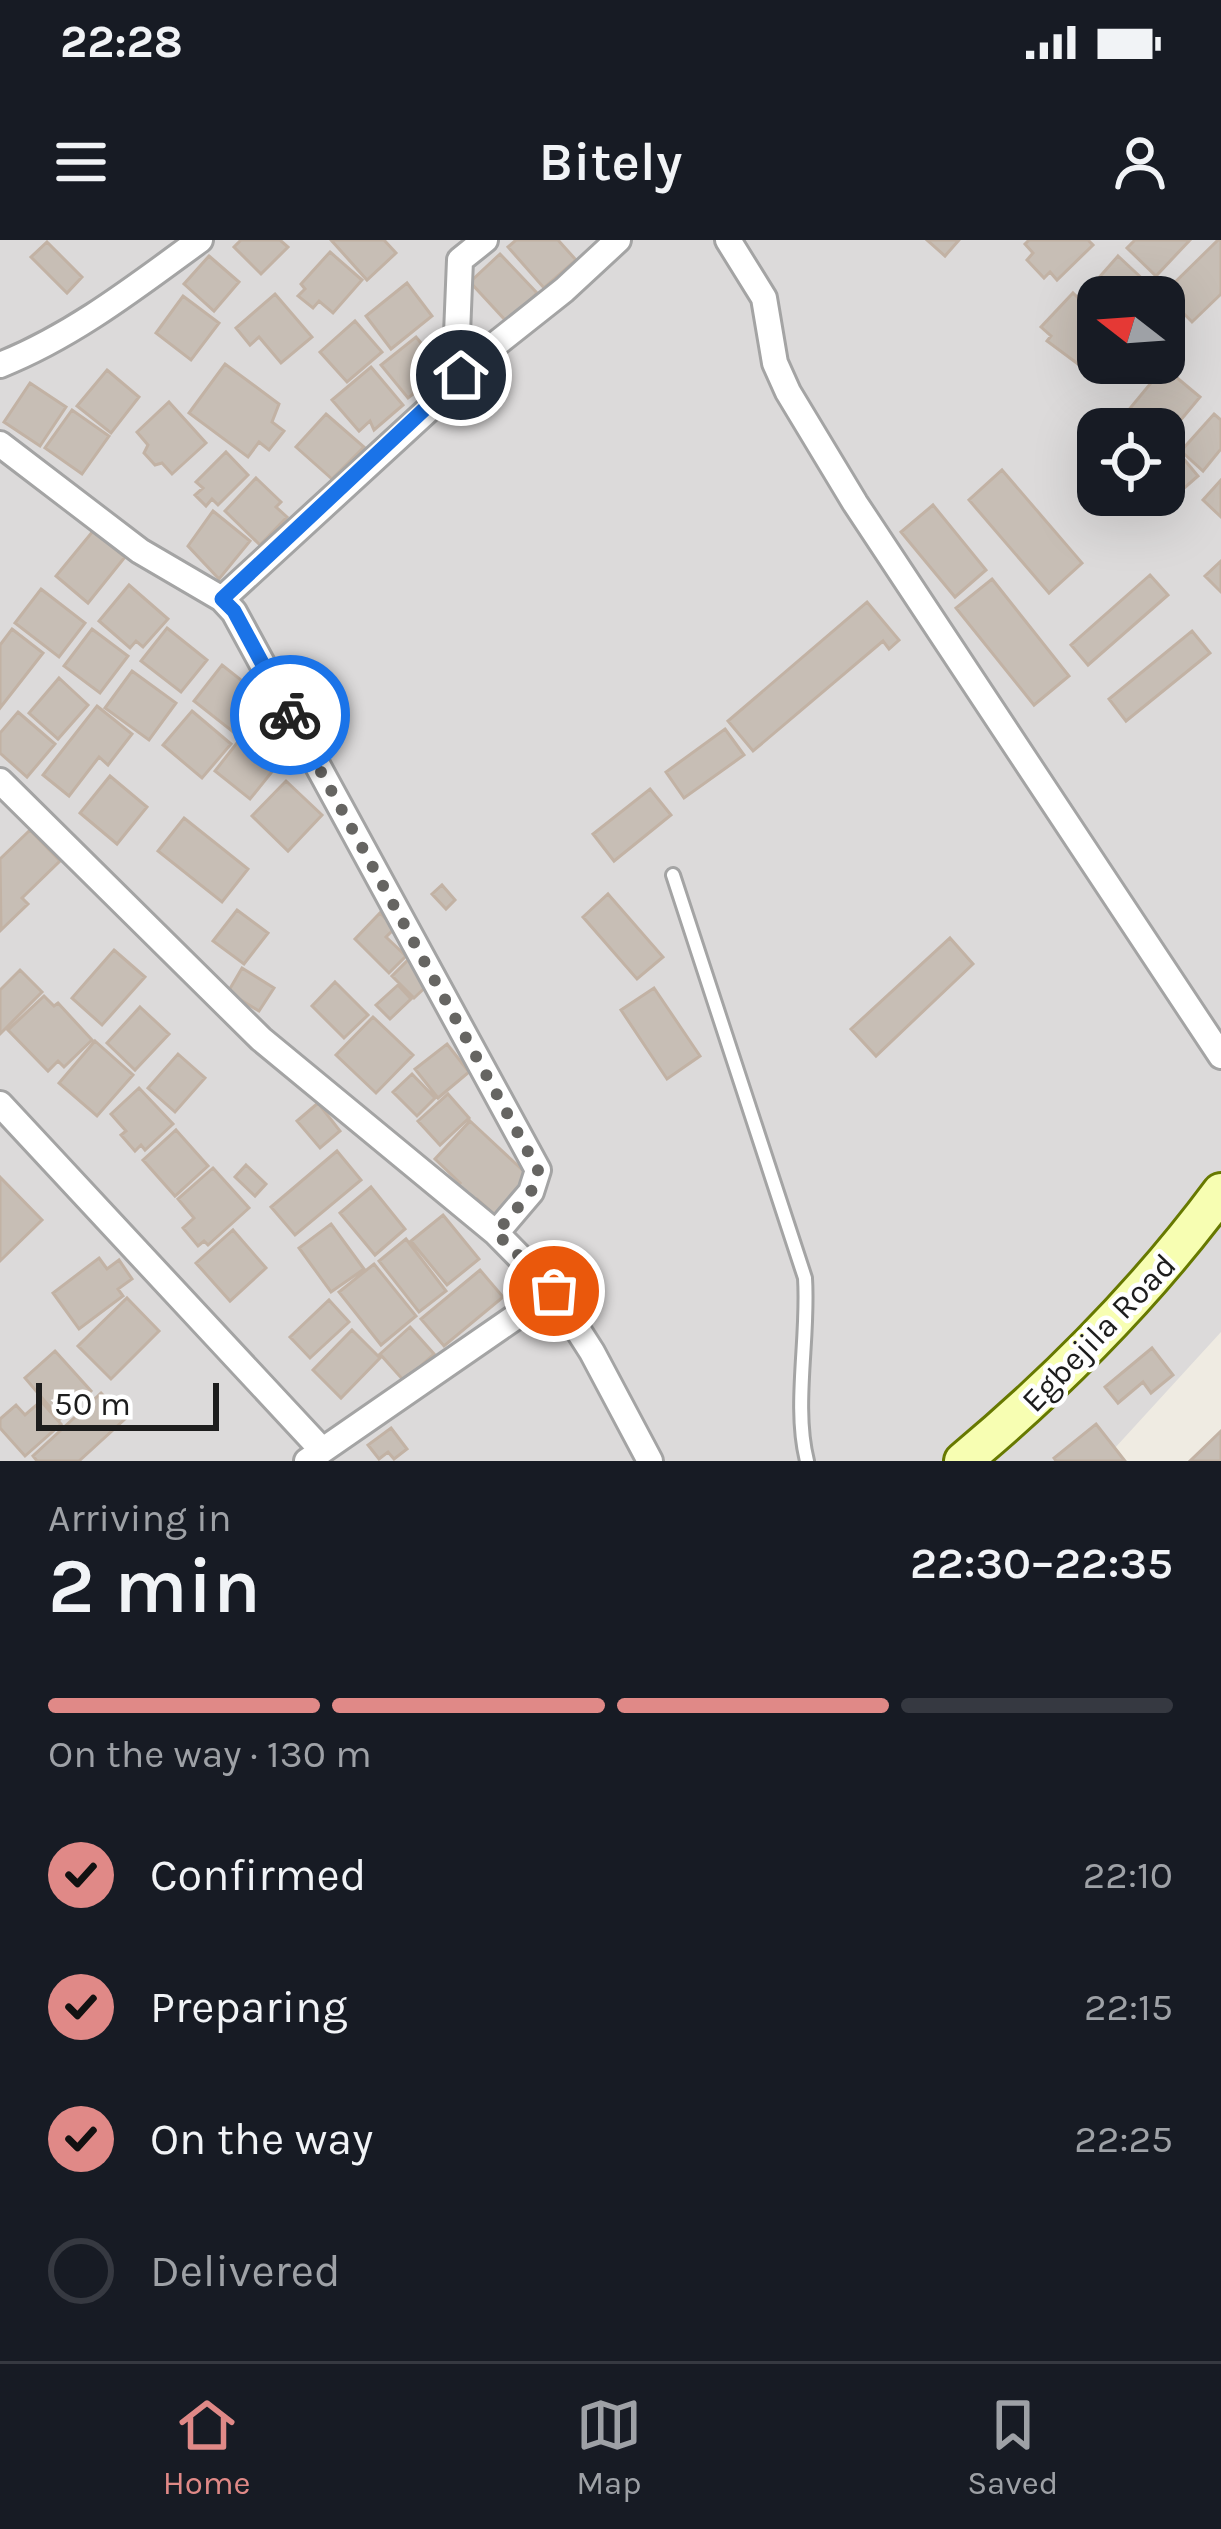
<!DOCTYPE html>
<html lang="en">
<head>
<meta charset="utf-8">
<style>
	:root { --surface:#171b24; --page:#242831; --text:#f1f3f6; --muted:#9ea1a6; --line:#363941; --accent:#e08987 }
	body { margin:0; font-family:Karla,sans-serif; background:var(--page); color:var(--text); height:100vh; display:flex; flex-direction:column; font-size:45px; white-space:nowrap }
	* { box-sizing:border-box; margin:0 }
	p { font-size:39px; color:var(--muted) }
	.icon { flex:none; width:66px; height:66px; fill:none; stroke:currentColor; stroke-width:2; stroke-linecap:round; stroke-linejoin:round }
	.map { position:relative; height:1221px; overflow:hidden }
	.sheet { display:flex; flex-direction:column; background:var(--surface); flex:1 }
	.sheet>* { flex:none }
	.needle { width:78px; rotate:287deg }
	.fabs { position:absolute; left:1077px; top:36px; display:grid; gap:24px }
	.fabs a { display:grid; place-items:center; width:108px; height:108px; border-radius:24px; background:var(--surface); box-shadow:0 12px 48px #0002; font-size:60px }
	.scale { position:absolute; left:36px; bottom:30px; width:183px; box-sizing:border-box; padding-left:12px; border:6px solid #1d1d1d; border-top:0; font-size:33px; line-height:42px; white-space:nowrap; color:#1d1d1d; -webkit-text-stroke:9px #fff; paint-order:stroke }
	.pin { position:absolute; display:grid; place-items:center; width:102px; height:102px; color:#fff; margin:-51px; border:6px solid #fff; border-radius:50%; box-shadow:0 3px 12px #0007 }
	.courier { position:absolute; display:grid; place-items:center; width:120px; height:120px; margin:-60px; border:9px solid #1a73e8; border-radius:50%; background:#fff; color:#222; box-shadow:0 3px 15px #0007 }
	.headline em { font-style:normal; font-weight:600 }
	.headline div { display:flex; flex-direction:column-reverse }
	.headline { display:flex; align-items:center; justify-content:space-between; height:204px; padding:0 48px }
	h1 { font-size:78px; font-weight:600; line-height:90px }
	.bar { display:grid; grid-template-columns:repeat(4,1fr); gap:18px 12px; align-content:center; height:144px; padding:0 48px }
	.bar i { height:15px; border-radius:9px; background:var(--line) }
	.bar .active { background:var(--accent) }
	.bar p { grid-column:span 4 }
	ol { padding:0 48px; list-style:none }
	li { display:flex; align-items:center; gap:36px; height:132px }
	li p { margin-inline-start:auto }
	li .icon { padding:12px; border-radius:50%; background:var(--accent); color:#111; stroke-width:4 }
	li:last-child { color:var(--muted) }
	li i { width:66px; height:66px; border:6px solid var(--line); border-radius:50% }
	.status { display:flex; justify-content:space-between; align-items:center; height:84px; padding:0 60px; background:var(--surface); direction:ltr }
	.status svg { height:33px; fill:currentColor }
	header { display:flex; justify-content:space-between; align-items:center; height:156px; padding:0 48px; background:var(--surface); font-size:54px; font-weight:600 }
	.tabs { display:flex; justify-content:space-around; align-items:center; height:168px; border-top:3px solid var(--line); background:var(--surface); font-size:33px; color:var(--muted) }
	.tabs a { display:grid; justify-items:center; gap:6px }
	.tabs .active { color:var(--accent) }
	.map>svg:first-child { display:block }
</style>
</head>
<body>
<div class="status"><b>22:28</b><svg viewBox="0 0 49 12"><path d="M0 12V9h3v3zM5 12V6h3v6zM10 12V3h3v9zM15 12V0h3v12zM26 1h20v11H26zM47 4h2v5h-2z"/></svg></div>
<header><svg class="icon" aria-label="menu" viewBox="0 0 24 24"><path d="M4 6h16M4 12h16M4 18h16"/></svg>Bitely<svg class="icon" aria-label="person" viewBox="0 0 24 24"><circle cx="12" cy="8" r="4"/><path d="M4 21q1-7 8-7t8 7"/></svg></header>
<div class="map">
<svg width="1221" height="1221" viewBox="0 0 1221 1221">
	<rect width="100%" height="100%" fill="#efebe2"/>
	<path fill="#dcdada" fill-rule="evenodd" d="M0 0H1221V1092L1103 1221H0ZM1098 57H1164V123H1098ZM1098 189H1164V255H1098Z"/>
	<path fill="#c7beb5" stroke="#c2b2a4" stroke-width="3" d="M241 0H280L288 7 261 34 234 7Z
		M331 0H384L396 13 367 40Z
		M516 0H558L576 20 544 48 508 7Z
		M927 0H959L945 16Z
		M1029 0H1088L1093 5 1057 40 1050 32 1044 38 1027 20 1033 13 1025 4Z
		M1135 0H1190L1156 36 1127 8Z
		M1218 0H1221V54L1192 82 1164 53Z
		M47 2 82 37 67 53 31 17Z
		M330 12 362 40 333 73 319 61 313 68 298 56 305 49 301 44Z
		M500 14 537 53 507 82 470 42Z
		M209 16 239 42 214 71 184 44Z
		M1118 16 1148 44 1136 57 1098 58 1089 49Z
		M407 43 432 76 391 109 366 76Z
		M1073 53 1098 77V109L1082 127 1047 101 1051 96 1041 87Z
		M275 54 312 97 281 123 259 97 250 105 236 88Z
		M183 56 219 83 191 120 156 93Z
		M355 81 382 112 347 142 320 112Z
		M416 97 444 131 435 138 440 144 423 157 417 151 408 158 381 125Z
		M225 124 279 164 272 182 284 191 269 210 259 202 248 217 189 173Z
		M371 127 403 165 374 190 370 181 359 191 332 160Z
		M1164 127 1200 157 1164 200V189H1148L1127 172Z
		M107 130 139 157 111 193 77 166Z
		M30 143 66 167 40 206 4 182Z
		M169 162 206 203 172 234 162 223 155 225 144 213 148 205 137 192Z
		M72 170 109 196 82 234 45 208Z
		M326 174 364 207 332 239 296 207Z
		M1214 174 1221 180V209L1203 231 1181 211Z
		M226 212 248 235 218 265 212 259 206 266 195 255 203 248 196 242Z
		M1178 212 1198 236 1166 264 1158 255H1164V224Z
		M1002 230 1082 323 1049 353 969 260Z
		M256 238 281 262 276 267 287 277 260 305 225 271Z
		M1221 240V277L1203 260Z
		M933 265 986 330 955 357 901 292Z
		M213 271 250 301 219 339 188 306Z
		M93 291 125 317 88 363 56 336Z
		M1221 321V352L1205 336Z
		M1150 335 1168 355 1088 425 1071 405Z
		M992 339 1069 436 1034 465 956 368Z
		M129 345 168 379 143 407 136 401 130 408 99 381Z
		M41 349 85 383 59 417 15 383Z
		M867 362 899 400 889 409 883 401 753 511 728 481Z
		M167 388 207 420 181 452 141 421Z
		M12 389 43 413 0 468V405Z
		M92 389 128 416 100 453 64 426Z
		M1192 391 1210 413 1126 481 1109 459Z
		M222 425 265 459 237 495 194 461Z
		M132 431 176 463 149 500 105 468Z
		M59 438 88 465 58 499 29 473Z
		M97 466 132 494 108 525 99 517 69 556 43 535Z
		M192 471 231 504 202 538 163 505Z
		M18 472 55 504 27 537 0 513V493Z
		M251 485 287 513 250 559 215 531Z
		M725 489 744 515 684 558 666 532Z
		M110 536 147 567 117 604 80 573Z
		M286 541 322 575 288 611 252 576Z
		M650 549 671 575 614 621 593 594Z
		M184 578 248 629 222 662 158 611Z
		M30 590 60 621 22 658 28 664 1 690 0 619Z
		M442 645 455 660 446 669 432 654Z
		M608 654 663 717 637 739 583 677Z
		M237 670 268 693 244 724 213 701Z
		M380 673 395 688 386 697 406 716 389 733 355 699Z
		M950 698 973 724 876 816 851 789Z
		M114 710 145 737 102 785 72 758Z
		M409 719 431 742 414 758 392 736Z
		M242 728 274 748 259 771 228 752Z
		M20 730 42 752 0 794V750Z
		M335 742 368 775 344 798 312 766Z
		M398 745 411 759 390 779 376 765Z
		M654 748 700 816 667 839 621 770Z
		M44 756 54 766 58 763 92 800 64 827 58 821 48 831 8 790Z
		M140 767 169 794 135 830 107 803Z
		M373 777 413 815 376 853 336 815Z
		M95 801 133 835 97 876 59 843Z
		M447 804 469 832 438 858 415 829Z
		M178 814 205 838 175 872 148 848Z
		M412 834 435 858 417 876 393 852Z
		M139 848 173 884 145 910 141 905 135 911 121 895 126 891 111 874Z
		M448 854 469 878 440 905 418 881Z
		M318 863 340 891 320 908 297 881Z
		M470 881 530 937 495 975 477 959 471 965 454 949 460 943 435 919Z
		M176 890 208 926 175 956 143 920Z
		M337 911 361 940 295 995 271 967Z
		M246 925 266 944 255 956 235 937Z
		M213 928 249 968 208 1005 204 1001 198 1006 183 988 194 978 178 959Z
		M0 937 42 980 0 1021Z
		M371 947 405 989 375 1015 340 973Z
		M443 975 479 1019 447 1045 411 1001Z
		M331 984 364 1029 331 1052 299 1008Z
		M233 990 266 1028 230 1061 196 1023Z
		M406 999 446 1051 419 1072 379 1021Z
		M99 1018 107 1029 119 1020 132 1039 118 1049 123 1056 79 1089 53 1053Z
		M374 1024 416 1076 381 1105 339 1052Z
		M480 1030 503 1057 444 1106 421 1079Z
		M127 1058 159 1091 111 1139 78 1106Z
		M329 1060 349 1082 310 1118 290 1097Z
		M410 1087 434 1114 404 1141 380 1114Z
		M352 1090 380 1118 341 1158 313 1130Z
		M1152 1108 1173 1135 1151 1153 1143 1142 1118 1163 1105 1147Z
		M55 1111 91 1151 60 1179 25 1138Z
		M101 1153 125 1179 79 1221H37L33 1216Z
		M41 1161 61 1184 25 1216 0 1188V1179L16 1165 25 1175Z
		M1096 1184 1125 1221H1056L1054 1218Z
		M391 1188 407 1209 394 1219 388 1212 379 1219 368 1205Z
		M1221 1191V1221H1190Z"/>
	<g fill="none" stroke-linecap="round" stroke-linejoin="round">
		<defs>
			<path id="lane" d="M673 635 805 1038C809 1097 793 1166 807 1221"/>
			<path id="street" d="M728 0 764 58 775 123 788 152 855 263 1221 816
				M0 125C73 96 137 46 200 0
				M467 127 564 50 618 0
				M0 204 140 311 222 359 234 372 538 930 531 952 496 993
				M222 359 453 147 467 127 457 94 460 20 485 0
				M0 541 261 799 496 993 553 1051 592 1112 650 1221
				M0 864 322 1210
				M307 1221 553 1051"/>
			<path id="secondary" d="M963 1221C1060 1140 1146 1053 1221 952"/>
		</defs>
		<use href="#lane" stroke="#a4a4a4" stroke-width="18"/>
		<use href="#street" stroke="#a4a4a4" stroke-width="30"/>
		<use href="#secondary" stroke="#677900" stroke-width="42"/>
		<use href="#lane" stroke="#fff" stroke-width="12"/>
		<use href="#street" stroke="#fff" stroke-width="24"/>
		<use href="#secondary" stroke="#f7feb2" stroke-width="36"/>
	</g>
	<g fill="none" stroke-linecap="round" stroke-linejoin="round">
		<path stroke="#666562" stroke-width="12" stroke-dasharray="0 21.6" d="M290 475 538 930 531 952 496 993 554 1051"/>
		<path stroke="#1a73e8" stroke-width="15" d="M290 475 234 371 222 359 430 164 453 147 461 135"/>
	</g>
	<g text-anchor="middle" stroke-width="9" stroke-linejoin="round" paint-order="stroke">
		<g font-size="33" fill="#1d1d1d" stroke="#fff">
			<text transform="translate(1098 1092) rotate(-46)" y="12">Egbejila Road</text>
		</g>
	</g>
</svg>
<div class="fabs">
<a><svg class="needle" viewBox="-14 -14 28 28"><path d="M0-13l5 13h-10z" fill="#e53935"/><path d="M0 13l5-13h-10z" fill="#9ea1a6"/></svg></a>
<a><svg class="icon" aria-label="locate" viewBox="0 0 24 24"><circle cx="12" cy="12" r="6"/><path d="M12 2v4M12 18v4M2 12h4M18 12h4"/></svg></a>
</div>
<div class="scale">50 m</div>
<div class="pin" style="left:554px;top:1051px;background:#ea580c"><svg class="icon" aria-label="bag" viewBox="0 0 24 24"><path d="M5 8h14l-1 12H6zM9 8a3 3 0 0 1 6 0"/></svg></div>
<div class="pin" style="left:461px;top:135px;background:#1f2937"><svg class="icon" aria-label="home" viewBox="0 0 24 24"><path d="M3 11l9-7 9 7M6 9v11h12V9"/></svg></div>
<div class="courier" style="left:290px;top:475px"><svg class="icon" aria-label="bike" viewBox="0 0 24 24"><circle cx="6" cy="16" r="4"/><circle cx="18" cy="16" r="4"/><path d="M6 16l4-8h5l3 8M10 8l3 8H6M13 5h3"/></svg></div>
</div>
<section class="sheet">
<div class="headline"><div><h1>2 min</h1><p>Arriving in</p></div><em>22:30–22:35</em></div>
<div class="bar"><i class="active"></i><i class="active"></i><i class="active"></i><i></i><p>On the way · 130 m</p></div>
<ol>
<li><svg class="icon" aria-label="check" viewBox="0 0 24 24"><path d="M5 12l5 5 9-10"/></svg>Confirmed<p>22:10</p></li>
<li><svg class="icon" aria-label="check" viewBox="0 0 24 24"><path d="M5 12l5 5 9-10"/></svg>Preparing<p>22:15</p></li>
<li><svg class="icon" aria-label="check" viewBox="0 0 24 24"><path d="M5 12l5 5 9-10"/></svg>On the way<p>22:25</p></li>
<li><i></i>Delivered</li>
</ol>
</section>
<nav class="tabs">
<a class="active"><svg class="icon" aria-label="home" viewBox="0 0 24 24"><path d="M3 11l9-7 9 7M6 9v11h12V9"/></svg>Home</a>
<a><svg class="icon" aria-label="map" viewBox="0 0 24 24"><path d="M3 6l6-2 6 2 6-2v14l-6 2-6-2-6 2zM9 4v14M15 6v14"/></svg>Map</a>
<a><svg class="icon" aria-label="saved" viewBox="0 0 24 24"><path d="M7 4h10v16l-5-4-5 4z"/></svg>Saved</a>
</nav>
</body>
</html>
